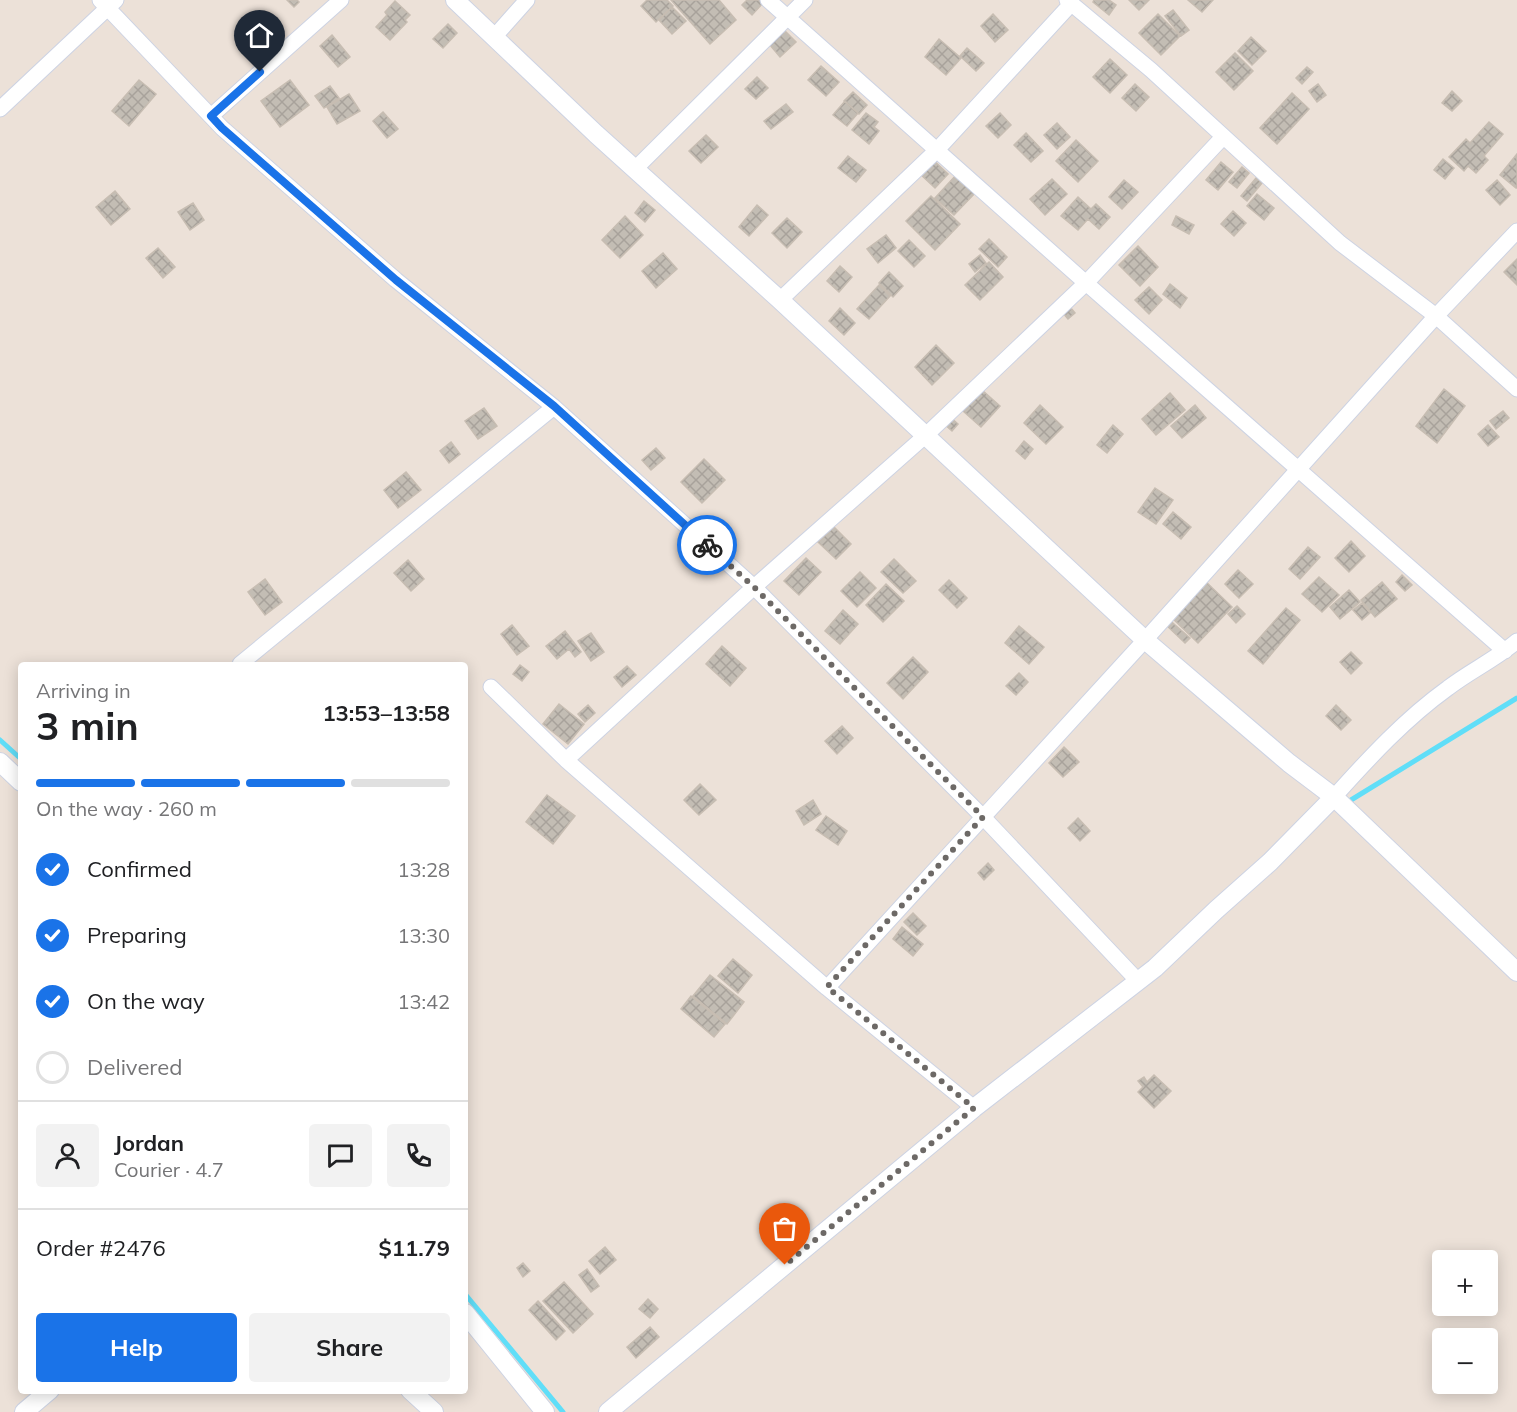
<!DOCTYPE html>
<html lang="en">
<head>
<meta charset="utf-8">
<style>
	:root { --surface:#fff; --page:#f2f2f2; --text:#202124; --muted:#757577; --line:#e0e0e0; --accent:#1a73e8 }
	body { margin:0; font-family:Mulish,sans-serif; background:var(--page); color:var(--text); height:100vh; display:flex; flex-direction:column; font-size:22px; white-space:nowrap }
	* { box-sizing:border-box; margin:0 }
	p { font-size:20px; color:var(--muted) }
	.icon { flex:none; width:33px; height:33px; fill:none; stroke:currentColor; stroke-width:2; stroke-linecap:round; stroke-linejoin:round }
	.map { position:relative; flex:1; overflow:hidden }
	.sheet { position:absolute; left:18px; top:662px; width:450px; height:732px; display:flex; flex-direction:column; background:var(--surface); border-radius:6px; box-shadow:0 3px 15px #0003 }
	.sheet>* { flex:none }
	.buttons { position:absolute; left:1432px; top:1250px; display:grid; gap:12px }
	.buttons a { display:grid; place-items:center; width:66px; height:66px; border-radius:6px; background:var(--surface); box-shadow:0 3px 15px #0003; font-size:30px }
	.pin { position:absolute; display:grid; place-items:center; width:51px; height:51px; color:#fff; margin:-62px -26px; border-radius:50% 50% 50% 0; rotate:-45deg; box-shadow:0 0 6px #0007 }
	.pin .icon { rotate:45deg }
	.courier { position:absolute; display:grid; place-items:center; width:60px; height:60px; margin:-30px; border:4px solid #1a73e8; border-radius:50%; background:#fff; color:#222; box-shadow:0 2px 8px #0007 }
	.head em { font-style:normal; font-weight:700 }
	.head div { display:flex; flex-direction:column-reverse }
	.head { display:flex; align-items:center; justify-content:space-between; height:102px; padding:0 18px }
	h1 { font-size:39px; font-weight:700; line-height:45px }
	.bar { display:grid; grid-template-columns:repeat(4,1fr); gap:9px 6px; align-content:center; height:72px; padding:0 18px }
	.bar i { height:8px; border-radius:4px; background:var(--line) }
	.bar .active { background:var(--accent) }
	.bar p { grid-column:span 4 }
	.line { display:flex; align-items:center; gap:15px; padding:0 18px; border-top:2px solid var(--line) }
	.line div { flex:1 }
	.round { display:grid; place-items:center; flex:none; width:63px; height:63px; border-radius:6px; background:var(--page) }
	ol { padding:0 18px; list-style:none }
	li { display:flex; align-items:center; gap:18px; height:66px }
	li p { margin-inline-start:auto }
	li .icon { padding:6px; border-radius:50%; background:var(--accent); color:#fff; stroke-width:4 }
	li:last-child { color:var(--muted) }
	li i { width:33px; height:33px; border:3px solid var(--line); border-radius:50% }
	.action { display:flex; gap:12px; margin-top:auto; padding:12px 18px }
	.action a { flex:1; height:69px; border-radius:6px; background:var(--accent); color:#fff; font-size:24px; font-weight:700; line-height:69px; text-align:center }
	.action a+a { background:var(--page); color:var(--text) }
	.map>svg:first-child { display:block }
</style>
</head>
<body>
<div class="map">
<svg width="1517" height="1412" viewBox="0 0 1517 1412">
	<defs>
		<pattern id="building-cross-hatch" width="8" height="8" patternUnits="userSpaceOnUse" patternTransform="scale(1.5)"><rect width="8" height="8" fill="#c3bdb4"/><path d="M0 0l8 8M0 8l8-8" fill="none" stroke="#a8a29b"/></pattern>
	</defs>
	<rect width="100%" height="100%" fill="#ece1d8"/>
	<g fill="none" stroke-linecap="round" stroke-linejoin="round">
		<path stroke="#60def8" stroke-width="5" d="M0 740 21 759
			M1351 800 1517 698
			M465 1294 563 1412"/>
	</g>
	<path fill="url(#building-cross-hatch)" stroke="#c7bdb2" stroke-width="1.5" d="M287 0H297L299 2 294 7Z
		M647 0H667L673 6 656 22 641 6Z
		M671 0H719L736 20 710 44Z
		M747 0H762L764 2 752 15 742 5Z
		M1094 0H1109L1116 5 1109 15 1093 2Z
		M1129 0H1149L1139 10Z
		M1188 0H1213L1202 12Z
		M395 1 410 15 405 20 407 22 390 40 376 27 387 15 385 12Z
		M672 7 686 21 672 34 659 20Z
		M1173 10 1189 30 1181 36 1165 16Z
		M993 14 1008 30 995 42 981 26Z
		M1158 14 1180 36 1161 55 1139 33Z
		M448 24 457 33 443 48 433 39Z
		M785 31 796 42 780 57 770 45Z
		M332 35 350 57 338 67 320 46Z
		M1251 37 1266 51 1252 65 1238 51Z
		M939 39 961 58 946 75 925 57Z
		M967 48 984 63 976 71 960 56Z
		M1235 53 1253 71 1234 90 1216 72Z
		M1110 59 1127 75 1110 93 1093 77Z
		M821 66 839 82 826 96 808 80Z
		M1307 67 1313 72 1302 84 1296 78Z
		M757 77 768 88 756 99 745 89Z
		M139 80 156 94 129 126 112 111Z
		M290 80 309 105 280 127 261 101Z
		M1135 84 1149 97 1136 111 1122 98Z
		M1318 84 1326 95 1317 102 1309 91Z
		M330 86 339 98 324 108 315 96Z
		M1452 91 1462 101 1452 111 1442 103Z
		M853 92 867 105 859 114 844 101Z
		M1292 93 1309 109 1277 144 1260 128Z
		M349 94 360 111 337 124 327 107Z
		M845 101 858 113 847 126 833 115Z
		M786 104 793 112 771 129 764 121Z
		M383 112 398 129 387 138 373 121Z
		M866 113 878 122 874 127 879 131 869 144 852 130Z
		M1000 113 1011 125 998 138 986 126Z
		M1489 122 1503 134 1484 156 1488 160 1476 173 1468 166 1464 171 1449 157 1466 139 1470 143Z
		M1057 123 1070 137 1057 149 1044 135Z
		M1026 133 1043 151 1031 162 1014 145Z
		M706 135 718 147 701 163 689 151Z
		M1076 140 1098 161 1078 182 1056 161Z
		M1517 154V188H1516L1500 175Z
		M848 156 866 170 856 182 838 168Z
		M931 158 948 174 935 188 918 172Z
		M1443 159 1454 168 1445 179 1434 170Z
		M1221 162 1233 172 1218 190 1206 180Z
		M1242 167 1249 173 1237 188 1229 182Z
		M957 174 976 192 954 215 935 198Z
		M1256 178 1262 183 1247 201 1241 196Z
		M1052 179 1067 194 1045 215 1030 199Z
		M1124 180 1138 192 1122 209 1109 197Z
		M1497 180 1510 195 1500 205 1486 190Z
		M115 191 130 209 111 225 96 207Z
		M1257 194 1274 208 1264 220 1247 206Z
		M931 196 960 224 935 250 906 221Z
		M1078 197 1091 209 1096 204 1110 217 1099 229 1088 219 1078 230 1061 216Z
		M644 201 655 210 645 222 635 213Z
		M193 203 204 220 190 230 178 212Z
		M757 205 768 215 749 236 739 227Z
		M1233 211 1246 223 1234 236 1221 224Z
		M625 216 643 235 620 258 602 240Z
		M1176 216 1194 225 1189 234 1172 225Z
		M787 218 802 232 787 248 772 233Z
		M886 235 896 248 878 263 867 249Z
		M989 239 1007 257 998 267 979 249Z
		M909 240 925 256 914 267 898 251Z
		M1138 246 1158 267 1140 286 1119 265Z
		M158 248 175 267 163 278 146 258Z
		M663 253 677 269 656 288 642 271Z
		M980 255 986 263 975 272 969 264Z
		M1517 259V285L1504 272Z
		M989 262 1003 277 980 300 965 285Z
		M840 266 852 277 839 292 827 281Z
		M889 272 903 286 893 297 879 283Z
		M1170 284 1187 298 1180 308 1163 294Z
		M879 285 890 296 869 319 857 309Z
		M1149 287 1162 300 1149 314 1135 300Z
		M1070 307 1075 313 1068 319 1063 313Z
		M840 308 855 323 844 335 829 321Z
		M936 345 954 363 932 385 915 367Z
		M1444 389 1465 406 1437 443 1416 426Z
		M982 390 1000 406 981 427 963 411Z
		M1170 393 1185 410 1156 435 1142 419Z
		M1040 405 1063 427 1046 444 1024 423Z
		M1195 405 1206 418 1182 438 1171 426Z
		M484 408 497 426 478 439 465 421Z
		M1503 411 1509 418 1496 429 1490 421Z
		M949 416 958 424 952 431 943 423Z
		M1113 425 1123 434 1107 453 1097 445Z
		M1488 425 1499 437 1488 446 1478 434Z
		M1024 441 1033 449 1025 459 1016 451Z
		M451 442 460 454 449 463 440 451Z
		M656 448 665 458 651 470 642 460Z
		M704 459 725 480 702 503 681 482Z
		M406 472 421 490 398 508 384 490Z
		M1155 488 1173 500 1156 524 1138 512Z
		M1173 512 1191 527 1181 539 1163 524Z
		M834 527 851 544 836 559 818 542Z
		M1351 541 1365 556 1349 572 1335 558Z
		M1308 547 1320 557 1300 579 1289 569Z
		M806 558 821 572 799 595 784 581Z
		M894 559 916 581 903 593 881 572Z
		M408 560 424 579 411 591 394 573Z
		M1238 570 1253 584 1239 598 1225 584Z
		M860 572 876 588 857 607 841 591Z
		M1402 575 1412 585 1405 591 1396 582Z
		M1319 577 1339 595 1322 612 1302 594Z
		M265 579 282 602 265 615 248 592Z
		M1203 579 1232 607 1198 643 1169 615Z
		M949 580 967 598 957 608 939 590Z
		M1382 582 1397 599 1375 617 1361 600Z
		M886 584 904 601 883 622 866 605Z
		M1349 590 1360 602 1340 619 1330 607Z
		M1362 603 1370 613 1362 620 1353 610Z
		M1237 606 1245 614 1236 623 1228 614Z
		M1286 608 1300 620 1263 664 1248 651Z
		M843 610 858 624 840 644 825 631Z
		M1166 617 1190 638 1185 643 1162 621Z
		M512 625 529 646 517 655 501 634Z
		M1019 626 1044 647 1029 664 1005 643Z
		M565 631 581 652 575 657 569 649 557 659 546 646Z
		M591 633 604 652 591 661 578 641Z
		M722 646 746 668 730 686 706 664Z
		M1351 652 1362 663 1351 674 1340 662Z
		M913 657 928 672 903 699 887 683Z
		M520 665 529 672 522 681 513 674Z
		M627 666 636 675 622 687 614 677Z
		M1019 673 1028 682 1016 695 1006 686Z
		M559 704 584 724 568 744 543 724Z
		M588 705 595 713 585 722 578 714Z
		M1336 705 1351 720 1341 730 1326 716Z
		M842 726 853 738 837 754 825 741Z
		M1064 747 1079 762 1063 777 1049 763Z
		M700 784 716 800 699 815 684 800Z
		M547 795 575 816 553 844 526 822Z
		M813 800 821 814 804 825 796 811Z
		M826 816 847 831 838 845 816 830Z
		M1078 818 1090 831 1080 841 1068 828Z
		M988 863 994 870 984 880 978 873Z
		M913 913 926 926 917 935 904 922Z
		M902 927 923 944 913 956 893 939Z
		M733 959 752 975 738 993 718 976Z
		M710 975 744 1002 727 1024 693 996Z
		M691 996 725 1024 714 1037 681 1009Z
		M1154 1075 1171 1091 1154 1108 1138 1092 1143 1087 1138 1081 1144 1077 1147 1082Z
		M605 1247 616 1260 600 1274 589 1261Z
		M523 1263 530 1271 523 1277 517 1268Z
		M587 1269 599 1286 591 1292 579 1275Z
		M564 1282 593 1314 573 1333 543 1301Z
		M648 1299 658 1309 650 1318 639 1309Z
		M538 1301 565 1331 556 1340 529 1310Z
		M650 1327 659 1337 636 1358 627 1347Z"/>
	<g fill="none" stroke-linecap="round" stroke-linejoin="round">
		<defs>
			<path id="minor" d="M100 0 222 128 396 280 554 407 754 587 983 817 1138 981
				M768 0 1086 283 1505 651
				M1067 0 1151 70 1340 243 1436 316 1517 389
				M495 36 527 0
				M0 109 116 0
				M211 116 341 0
				M636 168 805 0
				M780 300 936 151 1071 4
				M240 664 554 407
				M491 687 566 760
				M1334 797C1369 758 1405 719 1448 688 1470 671 1496 659 1517 641
				M827 988 1145 640 1436 316 1517 231
				M974 1108 827 988 566 760 754 587 925 436 1086 283 1223 137"/>
			<path id="tertiary" d="M455 0 596 134 780 300 1145 640 1289 763 1334 797 1517 972
				M0 762 21 782
				M465 1313 545 1412
				M410 1390 434 1412
				M24 1412 50 1390
				M608 1412 974 1108 1155 968 1216 910 1270 862 1334 797"/>
		</defs>
		<use href="#minor" stroke="#cdd3e3" stroke-width="17"/>
		<use href="#tertiary" stroke="#cdd3e3" stroke-width="20"/>
		<use href="#minor" stroke="#fff" stroke-width="15"/>
		<use href="#tertiary" stroke="#fff" stroke-width="18"/>
	</g>
	<g fill="none" stroke-linecap="round" stroke-linejoin="round">
		<path stroke="#6d6966" stroke-width="6" stroke-dasharray="0 10.8" d="M707 545 754 587 983 817 827 987 974 1108 785 1265"/>
		<path stroke="#1a73e8" stroke-width="8" d="M260 72 211 116 222 128 396 280 554 406 707 545"/>
	</g>
</svg>
<div class="buttons">
<a>+</a>
<a>−</a>
</div>
<div class="pin" style="left:785px;top:1265px;background:#ea580c"><svg class="icon" aria-label="bag" viewBox="0 0 24 24"><path d="M5 8h14l-1 12H6zM9 8a3 3 0 0 1 6 0"/></svg></div>
<div class="pin" style="left:260px;top:72px;background:#1f2937"><svg class="icon" aria-label="home" viewBox="0 0 24 24"><path d="M3 11l9-7 9 7M6 9v11h12V9"/></svg></div>
<div class="courier" style="left:707px;top:545px"><svg class="icon" aria-label="bike" viewBox="0 0 24 24"><circle cx="6" cy="16" r="4"/><circle cx="18" cy="16" r="4"/><path d="M6 16l4-8h5l3 8M10 8l3 8H6M13 5h3"/></svg></div>
<section class="sheet">
<div class="head"><div><h1>3 min</h1><p>Arriving in</p></div><em>13:53–13:58</em></div>
<div class="bar"><i class="active"></i><i class="active"></i><i class="active"></i><i></i><p>On the way · 260 m</p></div>
<ol>
<li><svg class="icon" aria-label="check" viewBox="0 0 24 24"><path d="M5 12l5 5 9-10"/></svg>Confirmed<p>13:28</p></li>
<li><svg class="icon" aria-label="check" viewBox="0 0 24 24"><path d="M5 12l5 5 9-10"/></svg>Preparing<p>13:30</p></li>
<li><svg class="icon" aria-label="check" viewBox="0 0 24 24"><path d="M5 12l5 5 9-10"/></svg>On the way<p>13:42</p></li>
<li><i></i>Delivered</li>
</ol>
<div class="line" style="height:108px"><a class="round"><svg class="icon" aria-label="person" viewBox="0 0 24 24"><circle cx="12" cy="8" r="4"/><path d="M4 21q1-7 8-7t8 7"/></svg></a><div><b>Jordan</b><p>Courier · 4.7</p></div><a class="round"><svg class="icon" aria-label="chat" viewBox="0 0 24 24"><path d="M4 5h16v11H9l-5 4z"/></svg></a><a class="round"><svg class="icon" aria-label="phone" viewBox="0 0 24 24"><path d="M5 4h4l2 5-3 2q2 4 5 5l2-3 5 2v4C11 20 4 13 5 4z"/></svg></a></div>
<div class="line" style="height:78px"><div>Order #2476</div><b>$11.79</b></div>
<div class="action"><a>Help</a><a>Share</a></div>
</section>
</div>
</body>
</html>
